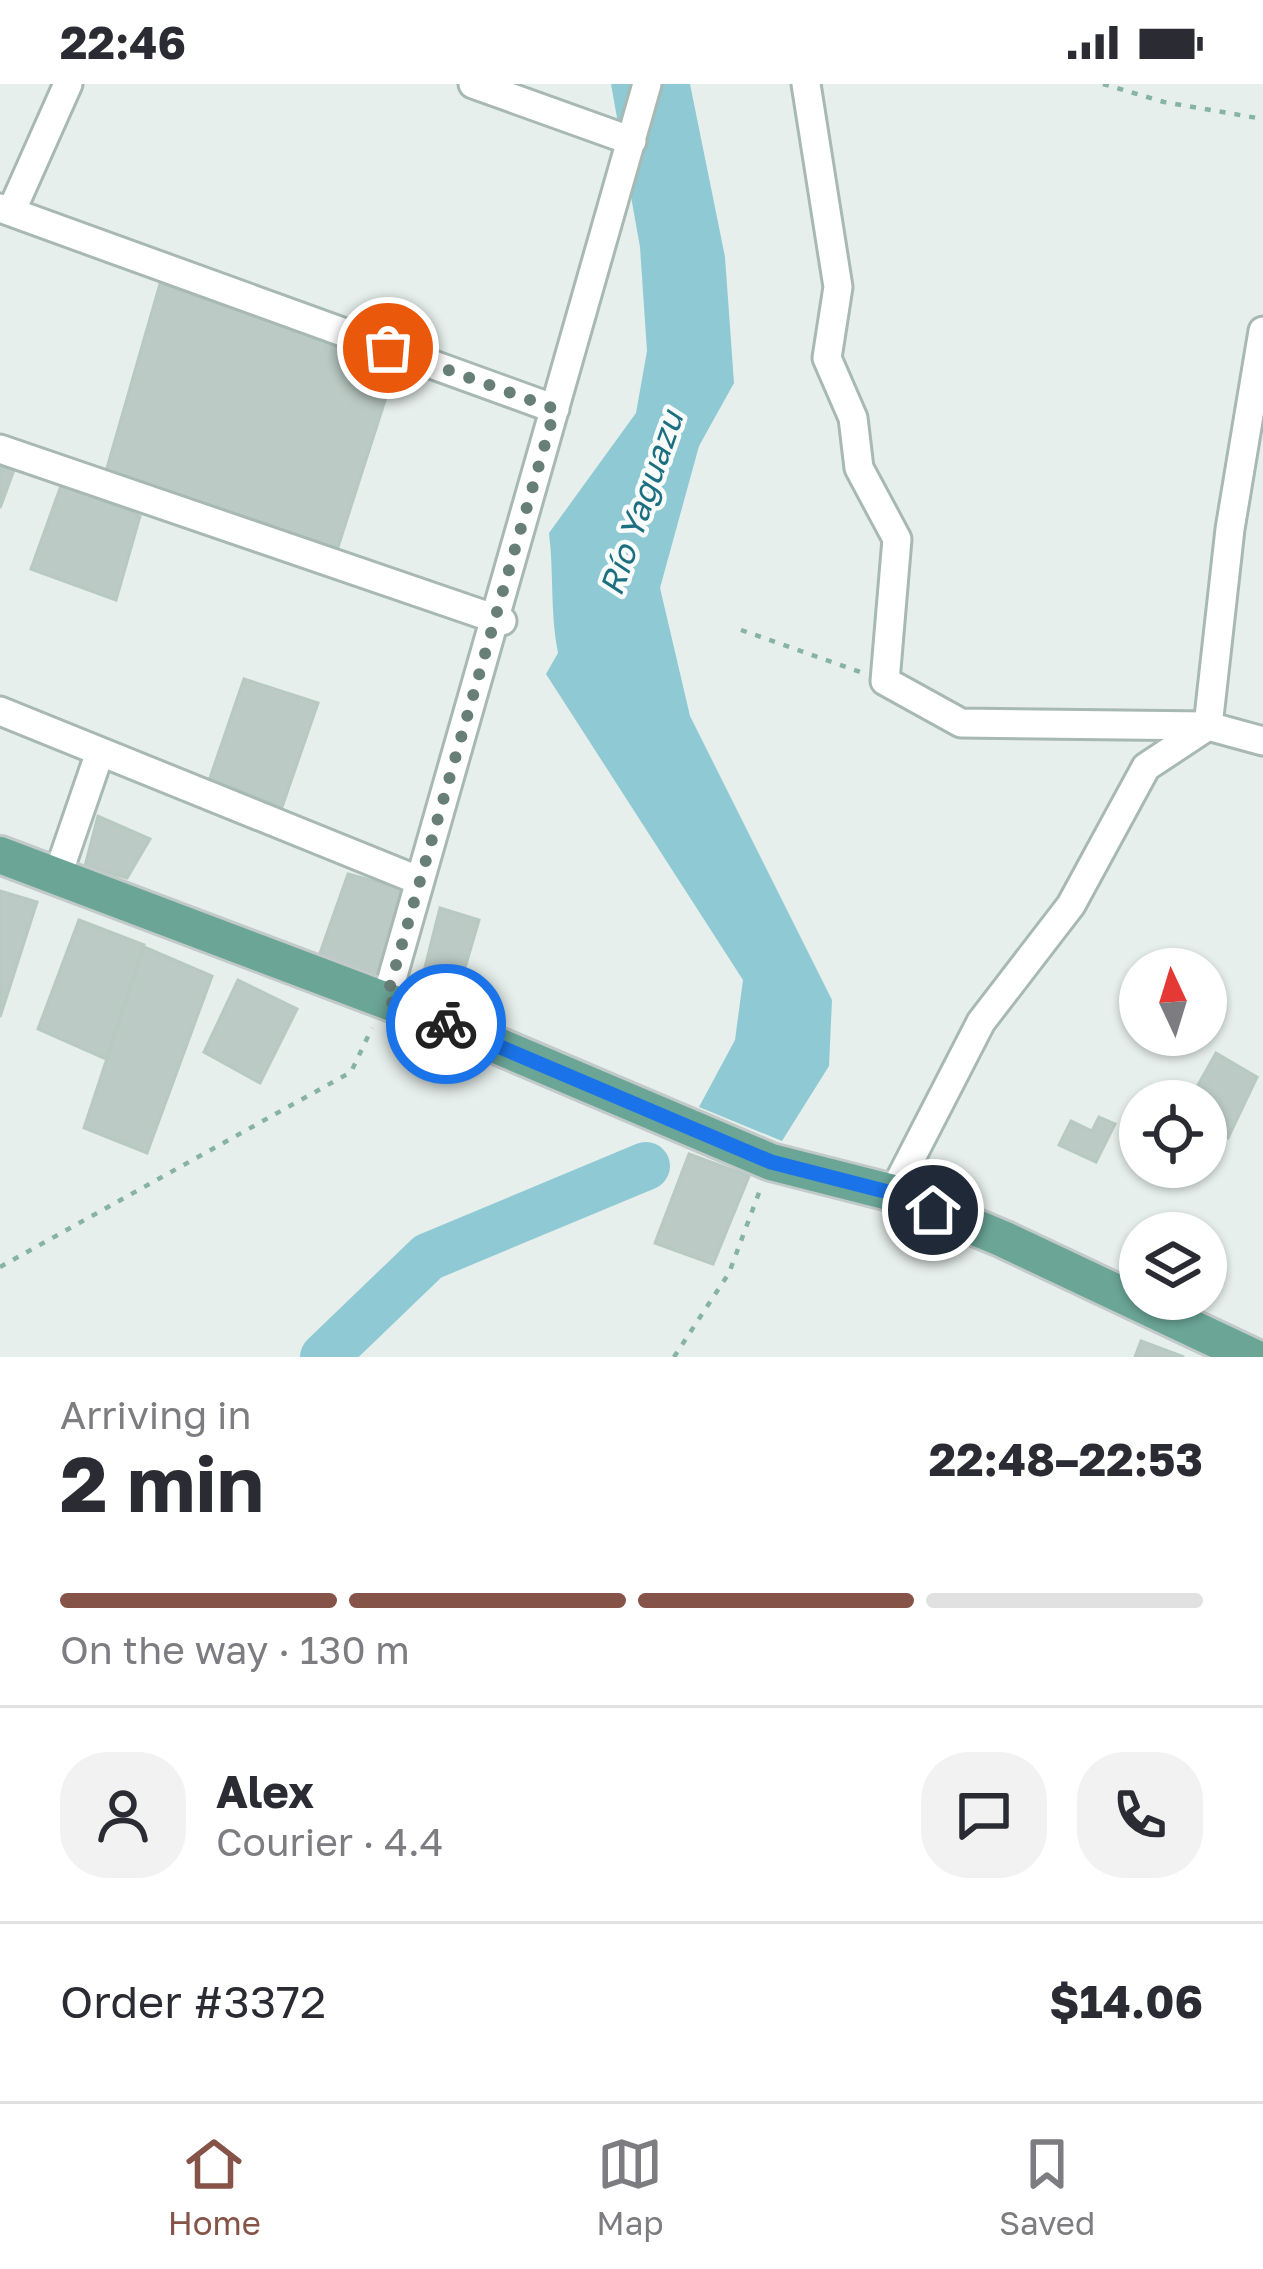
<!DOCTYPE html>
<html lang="en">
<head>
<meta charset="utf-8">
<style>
	:root { --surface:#fff; --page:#f2f2f3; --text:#2b2b33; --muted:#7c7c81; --line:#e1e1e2; --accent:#855347 }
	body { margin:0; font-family:"Golos Text",sans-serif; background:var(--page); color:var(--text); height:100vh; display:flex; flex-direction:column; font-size:45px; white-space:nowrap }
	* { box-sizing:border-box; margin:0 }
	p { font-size:39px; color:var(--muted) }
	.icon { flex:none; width:66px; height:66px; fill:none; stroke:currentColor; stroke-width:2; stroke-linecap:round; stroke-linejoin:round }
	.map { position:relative; height:1273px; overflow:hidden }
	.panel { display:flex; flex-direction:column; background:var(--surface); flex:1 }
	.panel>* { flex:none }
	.needle { width:78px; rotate:356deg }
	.controls { position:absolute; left:1119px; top:864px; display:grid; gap:24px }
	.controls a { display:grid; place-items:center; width:108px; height:108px; border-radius:50%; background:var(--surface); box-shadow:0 3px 9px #0004; font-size:60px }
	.pin { position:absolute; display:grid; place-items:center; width:102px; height:102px; color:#fff; margin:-51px; border:6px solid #fff; border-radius:50%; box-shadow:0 3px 12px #0007 }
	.courier { position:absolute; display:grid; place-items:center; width:120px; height:120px; margin:-60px; border:9px solid #1a73e8; border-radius:50%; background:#fff; color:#222; box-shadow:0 3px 15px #0007 }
	.summary em { font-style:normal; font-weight:700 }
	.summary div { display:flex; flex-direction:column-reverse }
	.summary { display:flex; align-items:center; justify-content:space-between; height:204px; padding:0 60px }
	h1 { font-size:78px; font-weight:700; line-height:90px }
	.bar { display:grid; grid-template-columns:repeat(4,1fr); gap:18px 12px; align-content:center; height:144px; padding:0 60px }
	.bar i { height:15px; border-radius:9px; background:var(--line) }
	.bar .current { background:var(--accent) }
	.bar p { grid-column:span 4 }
	.line { display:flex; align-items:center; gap:30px; padding:0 60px; border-top:3px solid var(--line) }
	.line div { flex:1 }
	.round { display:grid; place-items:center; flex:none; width:126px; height:126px; border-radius:48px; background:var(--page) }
	.status { display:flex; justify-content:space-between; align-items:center; height:84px; padding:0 60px; background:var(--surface); direction:ltr }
	.status svg { height:33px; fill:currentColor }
	.tabs { display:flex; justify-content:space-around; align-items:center; height:168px; border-top:3px solid var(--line); background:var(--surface); font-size:33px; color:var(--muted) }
	.tabs a { display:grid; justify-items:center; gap:6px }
	.tabs .current { color:var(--accent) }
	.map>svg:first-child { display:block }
</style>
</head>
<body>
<div class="status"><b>22:46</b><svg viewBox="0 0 49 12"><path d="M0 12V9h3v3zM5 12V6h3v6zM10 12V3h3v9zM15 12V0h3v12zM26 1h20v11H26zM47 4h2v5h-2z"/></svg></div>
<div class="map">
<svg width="1263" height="1273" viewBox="0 0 1263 1273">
	<rect width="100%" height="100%" fill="#e6efeb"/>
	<path fill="#8ec9d4" d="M611 0H690L725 173 734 299 699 362 660 504 690 632 832 916 829 982 782 1057 699 1023 735 956 743 896 546 590 558 569C550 530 554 489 549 449L636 329 647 267 640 163Z"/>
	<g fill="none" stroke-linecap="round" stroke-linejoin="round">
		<path stroke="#8ec9d4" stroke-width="48" d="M324 1273 428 1173 646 1082"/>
	</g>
	<path fill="#bbcac4" stroke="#b8c9c2" stroke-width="3" d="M160 200 397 279 337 466 105 391Z
		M0 381 14 386 0 424Z
		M62 399 140 432 116 516 31 485Z
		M244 595 318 619 282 723 210 694Z
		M98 732 150 755 127 794 85 782Z
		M348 790 407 806 381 900 318 875Z
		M0 807 37 818 0 933Z
		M440 824 479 836 457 911 420 903Z
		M79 836 144 861 106 975 38 945Z
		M144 863 212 892 147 1069 84 1044Z
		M238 896 297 925 260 999 204 968Z
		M1216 969 1257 993 1228 1054 1206 1043V1017H1189Z
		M1099 1033 1115 1040 1096 1078 1059 1061 1071 1037 1092 1047Z
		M689 1070 749 1092 713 1180 655 1159Z
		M1141 1257 1184 1273H1135Z"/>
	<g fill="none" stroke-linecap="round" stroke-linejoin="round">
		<defs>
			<path id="minor" d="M473 0 632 57
				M806 0 838 203 827 274 853 334 859 384 897 455 885 597 961 639 1208 642 1263 657
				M0 124 555 325
				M11 128 68 0
				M0 365 502 537
				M0 627 420 797
				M57 793 100 668
				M386 916 647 0
				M893 1109 981 938 1071 821 1146 683 1208 642 1230 445 1263 247"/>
			<path id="primary" d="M0 771 437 936 771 1078 893 1109 1003 1155 1253 1273"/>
		</defs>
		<use href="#minor" stroke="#a8b8b2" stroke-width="33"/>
		<use href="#primary" stroke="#c2cac8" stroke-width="42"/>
		<path stroke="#86b3a5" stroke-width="4.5" stroke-dasharray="6 9" stroke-linecap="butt" d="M1103 0 1164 18 1263 35
			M741 546 860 588
			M0 1183 351 988 372 944
			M674 1273 729 1189 760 1106"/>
		<use href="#minor" stroke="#fff" stroke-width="27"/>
		<use href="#primary" stroke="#6aa596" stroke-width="36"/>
	</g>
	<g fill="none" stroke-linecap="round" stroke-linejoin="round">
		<path stroke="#687f78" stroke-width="12" stroke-dasharray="0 21.6" d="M388 264 555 325 386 916 446 940"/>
		<path stroke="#1a73e8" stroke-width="15" d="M446 940 771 1078 892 1109 933 1126"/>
	</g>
	<g text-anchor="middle" stroke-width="9" stroke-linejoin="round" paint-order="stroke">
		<g font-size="33" font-style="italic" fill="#1c6f80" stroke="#f7fbf9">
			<text transform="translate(641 419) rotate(-71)" y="12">Río Yaguazu</text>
		</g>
	</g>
</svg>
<div class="controls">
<a><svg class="needle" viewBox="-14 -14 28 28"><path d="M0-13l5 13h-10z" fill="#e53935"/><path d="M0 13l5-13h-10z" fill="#7c7c81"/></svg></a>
<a><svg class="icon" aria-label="locate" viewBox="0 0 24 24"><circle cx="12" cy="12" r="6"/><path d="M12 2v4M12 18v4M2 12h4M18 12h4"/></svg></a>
<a><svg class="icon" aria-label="layers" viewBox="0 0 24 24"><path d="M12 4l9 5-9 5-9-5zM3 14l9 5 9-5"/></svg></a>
</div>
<div class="pin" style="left:388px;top:264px;background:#ea580c"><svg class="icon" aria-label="bag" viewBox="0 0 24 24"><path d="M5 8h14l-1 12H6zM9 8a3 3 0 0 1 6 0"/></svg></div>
<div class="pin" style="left:933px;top:1126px;background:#1f2937"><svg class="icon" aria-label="home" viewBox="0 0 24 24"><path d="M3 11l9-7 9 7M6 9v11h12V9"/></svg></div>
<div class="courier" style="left:446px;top:940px"><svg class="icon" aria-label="bike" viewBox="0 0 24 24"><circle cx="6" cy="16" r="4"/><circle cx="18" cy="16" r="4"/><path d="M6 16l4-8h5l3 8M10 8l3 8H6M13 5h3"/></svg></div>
</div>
<section class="panel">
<div class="summary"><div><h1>2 min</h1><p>Arriving in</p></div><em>22:48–22:53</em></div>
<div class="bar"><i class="current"></i><i class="current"></i><i class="current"></i><i></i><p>On the way · 130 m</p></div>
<div class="line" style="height:216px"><a class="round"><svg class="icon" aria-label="person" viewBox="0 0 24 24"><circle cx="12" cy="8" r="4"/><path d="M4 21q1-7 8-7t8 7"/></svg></a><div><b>Alex</b><p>Courier · 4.4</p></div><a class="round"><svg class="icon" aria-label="chat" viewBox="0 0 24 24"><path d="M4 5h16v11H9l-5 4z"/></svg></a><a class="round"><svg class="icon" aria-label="phone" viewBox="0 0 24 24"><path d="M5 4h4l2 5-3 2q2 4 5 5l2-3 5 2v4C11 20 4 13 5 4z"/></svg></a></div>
<div class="line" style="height:156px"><div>Order #3372</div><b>$14.06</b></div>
</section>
<nav class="tabs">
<a class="current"><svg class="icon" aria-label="home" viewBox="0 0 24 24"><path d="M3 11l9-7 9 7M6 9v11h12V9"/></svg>Home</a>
<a><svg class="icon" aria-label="map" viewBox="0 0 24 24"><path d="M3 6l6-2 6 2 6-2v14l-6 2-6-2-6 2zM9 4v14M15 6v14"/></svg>Map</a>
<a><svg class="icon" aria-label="saved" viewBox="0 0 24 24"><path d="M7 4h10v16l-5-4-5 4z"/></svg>Saved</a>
</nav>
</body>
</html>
